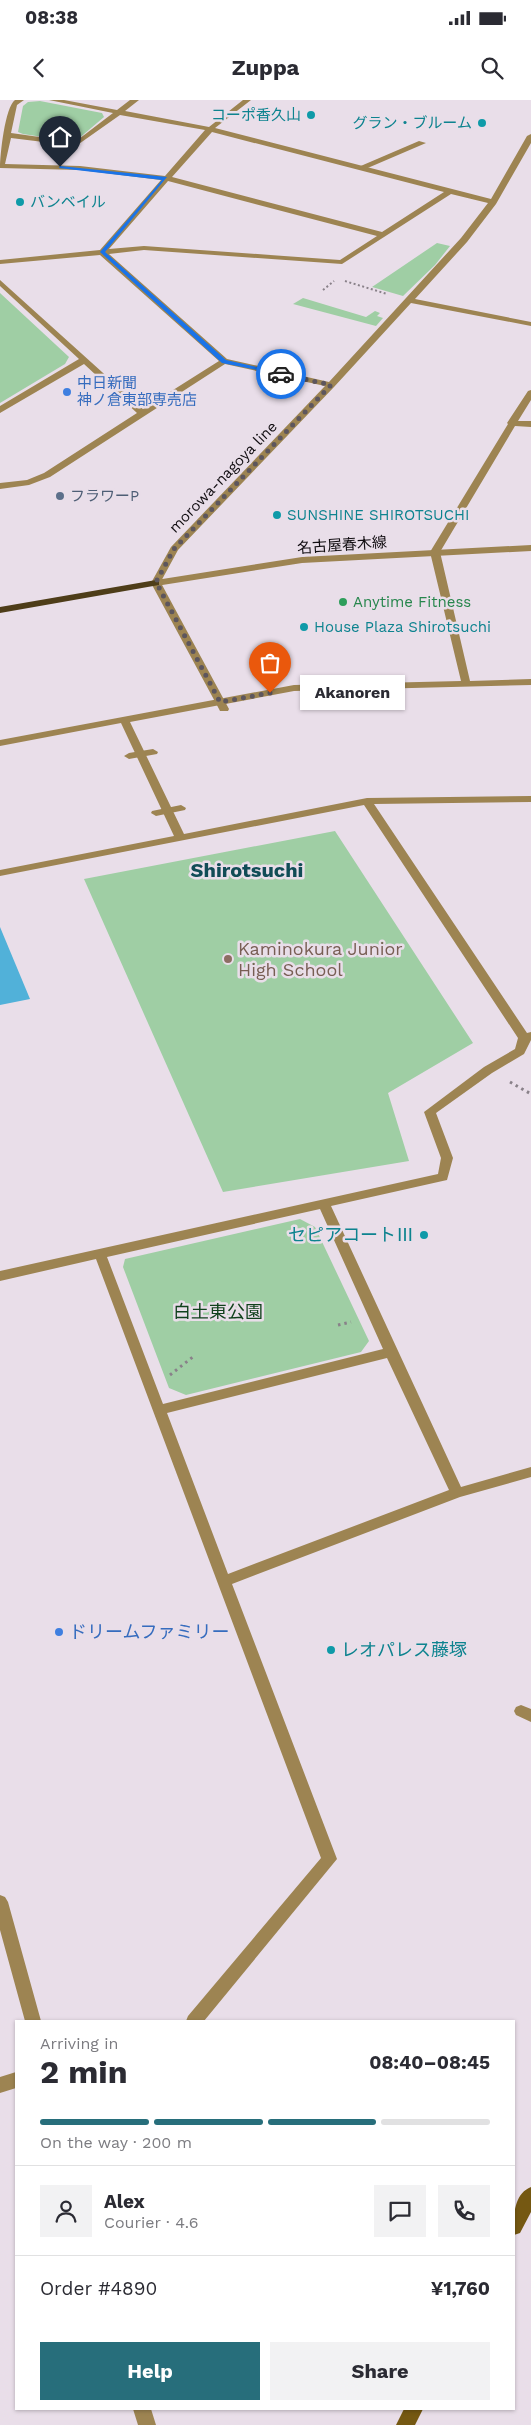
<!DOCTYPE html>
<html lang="en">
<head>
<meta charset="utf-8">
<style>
	:root { --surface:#fff; --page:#f2f2f3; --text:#2b2b33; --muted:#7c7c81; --line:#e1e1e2; --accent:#276e7b }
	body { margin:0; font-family:"Work Sans","Noto Sans JP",sans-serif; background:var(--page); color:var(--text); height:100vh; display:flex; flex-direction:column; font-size:19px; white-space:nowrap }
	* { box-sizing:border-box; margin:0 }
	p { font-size:16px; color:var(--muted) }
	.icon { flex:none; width:28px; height:28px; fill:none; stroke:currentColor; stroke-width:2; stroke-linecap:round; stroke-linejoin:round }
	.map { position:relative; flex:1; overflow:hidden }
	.details { position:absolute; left:15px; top:1920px; width:500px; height:390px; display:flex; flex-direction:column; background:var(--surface); border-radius:0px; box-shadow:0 1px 4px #0004 }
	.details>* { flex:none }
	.pin { position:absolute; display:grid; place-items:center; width:42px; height:42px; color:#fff; margin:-51px -21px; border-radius:50% 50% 50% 0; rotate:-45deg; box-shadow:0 0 5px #0007 }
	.pin .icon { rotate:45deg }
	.courier { position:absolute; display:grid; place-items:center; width:50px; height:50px; margin:-25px; border:4px solid #1a73e8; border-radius:50%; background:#fff; color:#222; box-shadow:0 1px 6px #0007 }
	.bubble { position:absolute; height:35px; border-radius:0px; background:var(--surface); box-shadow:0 1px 4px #0004; font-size:16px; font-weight:700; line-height:35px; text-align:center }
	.head em { font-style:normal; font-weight:700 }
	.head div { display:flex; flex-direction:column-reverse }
	.head { display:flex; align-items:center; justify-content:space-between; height:85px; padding:0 25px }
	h1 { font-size:32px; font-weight:700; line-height:38px }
	.bar { display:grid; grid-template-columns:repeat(4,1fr); gap:8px 5px; align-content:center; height:60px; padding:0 25px }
	.bar i { height:6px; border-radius:4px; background:var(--line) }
	.bar .current { background:var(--accent) }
	.bar p { grid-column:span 4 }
	.line { display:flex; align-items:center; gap:12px; padding:0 25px; border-top:1px solid var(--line) }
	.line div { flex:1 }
	.round { display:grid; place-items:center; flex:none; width:52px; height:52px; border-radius:0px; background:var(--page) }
	.button { display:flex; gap:10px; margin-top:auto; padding:10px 25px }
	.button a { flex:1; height:58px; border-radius:0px; background:var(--accent); color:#fff; font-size:20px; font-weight:700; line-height:58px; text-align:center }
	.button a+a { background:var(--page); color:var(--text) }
	.status { display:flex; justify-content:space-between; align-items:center; height:35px; padding:0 25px; background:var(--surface); direction:ltr }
	.status svg { height:14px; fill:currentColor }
	header { display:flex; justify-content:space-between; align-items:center; height:65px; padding:0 25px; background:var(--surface); font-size:22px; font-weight:700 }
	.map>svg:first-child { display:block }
</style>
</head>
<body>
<div class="status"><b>08:38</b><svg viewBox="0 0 49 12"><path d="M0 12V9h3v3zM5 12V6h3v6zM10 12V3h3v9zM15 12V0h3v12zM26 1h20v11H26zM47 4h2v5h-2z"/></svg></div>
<header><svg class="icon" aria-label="back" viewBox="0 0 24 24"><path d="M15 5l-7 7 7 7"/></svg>Zuppa<svg class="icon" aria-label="search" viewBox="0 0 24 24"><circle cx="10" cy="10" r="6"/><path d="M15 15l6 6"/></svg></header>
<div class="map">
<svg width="531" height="2325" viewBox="0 0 531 2325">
	<rect width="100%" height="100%" fill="#e9dee9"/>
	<path fill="#9fcea4" d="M40 1 102 13 104 17 77 40 69 41 23 34 18 32 23 6 28 2Z
		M437 143 450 146 435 165 403 196 372 187Z
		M0 193 69 257 65 264 0 303Z
		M303 198 366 217 375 211 380 213 377 216 383 218 376 226 293 204Z
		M335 731 473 943 388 993 409 1061 223 1092 84 779Z
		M300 1119 315 1127 369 1241 361 1252 186 1295 169 1288 123 1167 125 1159Z"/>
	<path fill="#51b1d9" d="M0 827 30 899 0 905Z"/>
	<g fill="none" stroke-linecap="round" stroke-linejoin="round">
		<path stroke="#898189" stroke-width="2" stroke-dasharray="2 2.5" stroke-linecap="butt" d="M345 181 387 194
			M323 190 334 181"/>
		<path stroke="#898189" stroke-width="3" stroke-dasharray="2.5 4" stroke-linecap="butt" d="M510 982 531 994
			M338 1225 351 1222
			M170 1275 194 1256"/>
		<path fill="#9d8452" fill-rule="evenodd" d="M419 41 426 43 363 70 356 68Z
			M156 480 161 483 229 609 228 611H220L219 609 151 483Z
			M153 649 158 652 157 654 129 659 124 656 129 653Z
			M181 705 186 708 185 710 156 716 151 713 152 711Z
			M521 1605 531 1609V1622L516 1615 514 1611 516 1607Z"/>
		<path fill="#9d8452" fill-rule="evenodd" d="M15 0H24L17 5 11 33 75 42 113 13 49 0H64L117 10 130 0H139L125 11 209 27 243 0H251L215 28 491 99 527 36 531 34V43L496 104 467 142 415 199 531 222V226L411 203 334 287 178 450 159 485H153L151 483 171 447 325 286 225 264 50 377 29 385 0 389V383L27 380 44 373 137 313 84 264 0 313V306L79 259 0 186V180L143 309 219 261 100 155 0 164V160L100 150 161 80 80 70 0 68C0 55 5 7 15 0ZM120 15 205 30 165 76 80 66 5 64 11 38 76 46ZM212 32 444 92 382 132 172 77ZM168 81 377 136 340 160 144 146 109 149ZM451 94 488 103 461 138 329 282 227 259 109 154 144 150 342 164Z
			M531 290V300L518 321H531V327L515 326 440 452 470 581 531 579V585L294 591 130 622 184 734 367 698 531 696V702L374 704 527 933 531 932V940L524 954 492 973 436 1013 453 1058 447 1080 331 1106 461 1387 531 1367V1377L460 1397 232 1484 337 1759 204 1921H186L188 1916 321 1758 96 1159 0 1181V1171L438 1074 441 1058 424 1012 484 967 515 949 518 938 364 705 0 776V770L174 736 121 623 0 646V640L294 585 461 581 430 452 508 324 507 323 528 291ZM320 1109 383 1249 163 1304 107 1157ZM387 1258 449 1390 228 1474 167 1313Z
			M16 1972V1988L0 1993V1977Z"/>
		<path fill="#9d8452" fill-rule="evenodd" d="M531 445V451L302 463 156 486 151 483 156 480 302 457Z
			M0 1795 5 1797 8 1802 41 1921H25L0 1830Z
			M133 2309H151L156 2325H138Z"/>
		<path fill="#755812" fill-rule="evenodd" d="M531 2087V2112L520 2133 514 2135C513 2119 513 2094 531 2087Z
			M404 2309H423L415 2325H396Z"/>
		<path fill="#4e3d19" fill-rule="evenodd" d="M156 480 159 481V485L0 513V507Z"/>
	</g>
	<path fill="#1a73e8" d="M60 66 167 77 105 152 226 260 283 273V275L222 263 100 152 162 80 59 68Z"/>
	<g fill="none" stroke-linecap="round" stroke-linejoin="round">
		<path stroke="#5d565d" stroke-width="5" stroke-dasharray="0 9" d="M270 593 220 602 156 482 174 449 331 285 281 274"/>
	</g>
	<g fill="#0f9aa8" stroke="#e9dee9" stroke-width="2">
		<circle cx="311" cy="15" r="5"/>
		<circle cx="482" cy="23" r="5"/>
		<circle cx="20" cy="102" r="5"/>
		<circle cx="277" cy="415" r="5"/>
		<circle cx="304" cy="527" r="5"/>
		<circle cx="424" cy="1135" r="5"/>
		<circle cx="331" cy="1550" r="5"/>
	</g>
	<g fill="#3f7fe0" stroke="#e9dee9" stroke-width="2">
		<circle cx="67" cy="292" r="5"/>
		<circle cx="59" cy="1532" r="5"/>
	</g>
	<circle fill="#5c6f8a" stroke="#e9dee9" stroke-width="2" cx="60" cy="396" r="5"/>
	<circle fill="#2e9e5b" stroke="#e9dee9" stroke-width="2" cx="343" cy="502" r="5"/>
	<circle fill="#8d6e63" stroke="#e9dee9" stroke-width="2" cx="228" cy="859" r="5"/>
	<g text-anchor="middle" stroke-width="5" stroke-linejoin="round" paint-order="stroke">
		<g font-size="15" fill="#0d838f" stroke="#e9dee9" text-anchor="start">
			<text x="301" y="20" text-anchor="end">コーポ香久山</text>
			<text x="472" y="28" text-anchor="end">グラン・ブルーム</text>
			<text x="30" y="107">バンベイル</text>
			<text x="287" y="420">SUNSHINE SHIROTSUCHI</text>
			<text x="314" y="532">House Plaza Shirotsuchi</text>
		</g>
		<g font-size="15" fill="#366cbe" stroke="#e9dee9" text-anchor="start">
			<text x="77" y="288">中日新聞<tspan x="77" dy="17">神ノ倉東部専売店</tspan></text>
		</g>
		<g font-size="15" fill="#110d11" stroke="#e9dee9">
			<text transform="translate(223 377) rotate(-46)" y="5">morowa-nagoya line</text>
			<text transform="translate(342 445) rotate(-4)" y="5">名古屋春木線</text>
		</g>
		<g font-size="15" fill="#4e5e75" stroke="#e9dee9" text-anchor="start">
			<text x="70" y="401">フラワーP</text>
		</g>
		<g font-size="15" fill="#27864d" stroke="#e9dee9" text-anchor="start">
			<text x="353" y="507">Anytime Fitness</text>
		</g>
		<g font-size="18" fill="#785e54" stroke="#e9dee9" text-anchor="start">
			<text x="238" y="855">Kaminokura Junior<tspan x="238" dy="21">High School</tspan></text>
		</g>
		<g font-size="18" fill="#0d838f" stroke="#e9dee9" text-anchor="end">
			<text x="414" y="1141">セピアコートⅢ</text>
			<text x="341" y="1556" text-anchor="start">レオパレス藤塚</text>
		</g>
		<g font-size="18" fill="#10411c" stroke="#e9dee9">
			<text x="218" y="1218">白土東公園</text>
		</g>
		<g font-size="18" fill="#366cbe" stroke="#e9dee9" text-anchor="start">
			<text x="69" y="1538">ドリームファミリー</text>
		</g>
		<g font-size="20" font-weight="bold" fill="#114c56" stroke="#e9dee9">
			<text x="247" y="777">Shirotsuchi</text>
		</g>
	</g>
</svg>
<div class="pin" style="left:270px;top:593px;background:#ea580c"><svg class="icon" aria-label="bag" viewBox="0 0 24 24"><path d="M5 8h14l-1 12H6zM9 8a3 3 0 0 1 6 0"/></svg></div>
<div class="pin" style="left:60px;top:67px;background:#1f2937"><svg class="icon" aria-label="home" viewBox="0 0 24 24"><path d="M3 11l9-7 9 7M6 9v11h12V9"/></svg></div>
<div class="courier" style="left:281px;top:274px"><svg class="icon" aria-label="car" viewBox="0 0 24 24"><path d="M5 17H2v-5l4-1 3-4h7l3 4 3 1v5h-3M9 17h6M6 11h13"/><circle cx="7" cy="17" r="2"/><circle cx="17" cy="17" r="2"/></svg></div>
<div class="bubble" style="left:300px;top:575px;width:105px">Akanoren</div>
<section class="details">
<div class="head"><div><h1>2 min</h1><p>Arriving in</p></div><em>08:40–08:45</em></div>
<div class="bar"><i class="current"></i><i class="current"></i><i class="current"></i><i></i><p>On the way · 200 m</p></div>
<div class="line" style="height:90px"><a class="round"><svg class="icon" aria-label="person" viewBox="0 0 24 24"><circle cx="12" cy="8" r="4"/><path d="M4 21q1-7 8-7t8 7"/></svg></a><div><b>Alex</b><p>Courier · 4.6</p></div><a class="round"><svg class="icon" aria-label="chat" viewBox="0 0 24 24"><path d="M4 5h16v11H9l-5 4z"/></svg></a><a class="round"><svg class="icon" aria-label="phone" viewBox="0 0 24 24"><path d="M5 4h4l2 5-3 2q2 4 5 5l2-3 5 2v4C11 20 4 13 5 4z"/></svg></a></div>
<div class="line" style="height:65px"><div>Order #4890</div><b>¥1,760</b></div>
<div class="button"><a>Help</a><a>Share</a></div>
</section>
</div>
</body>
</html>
